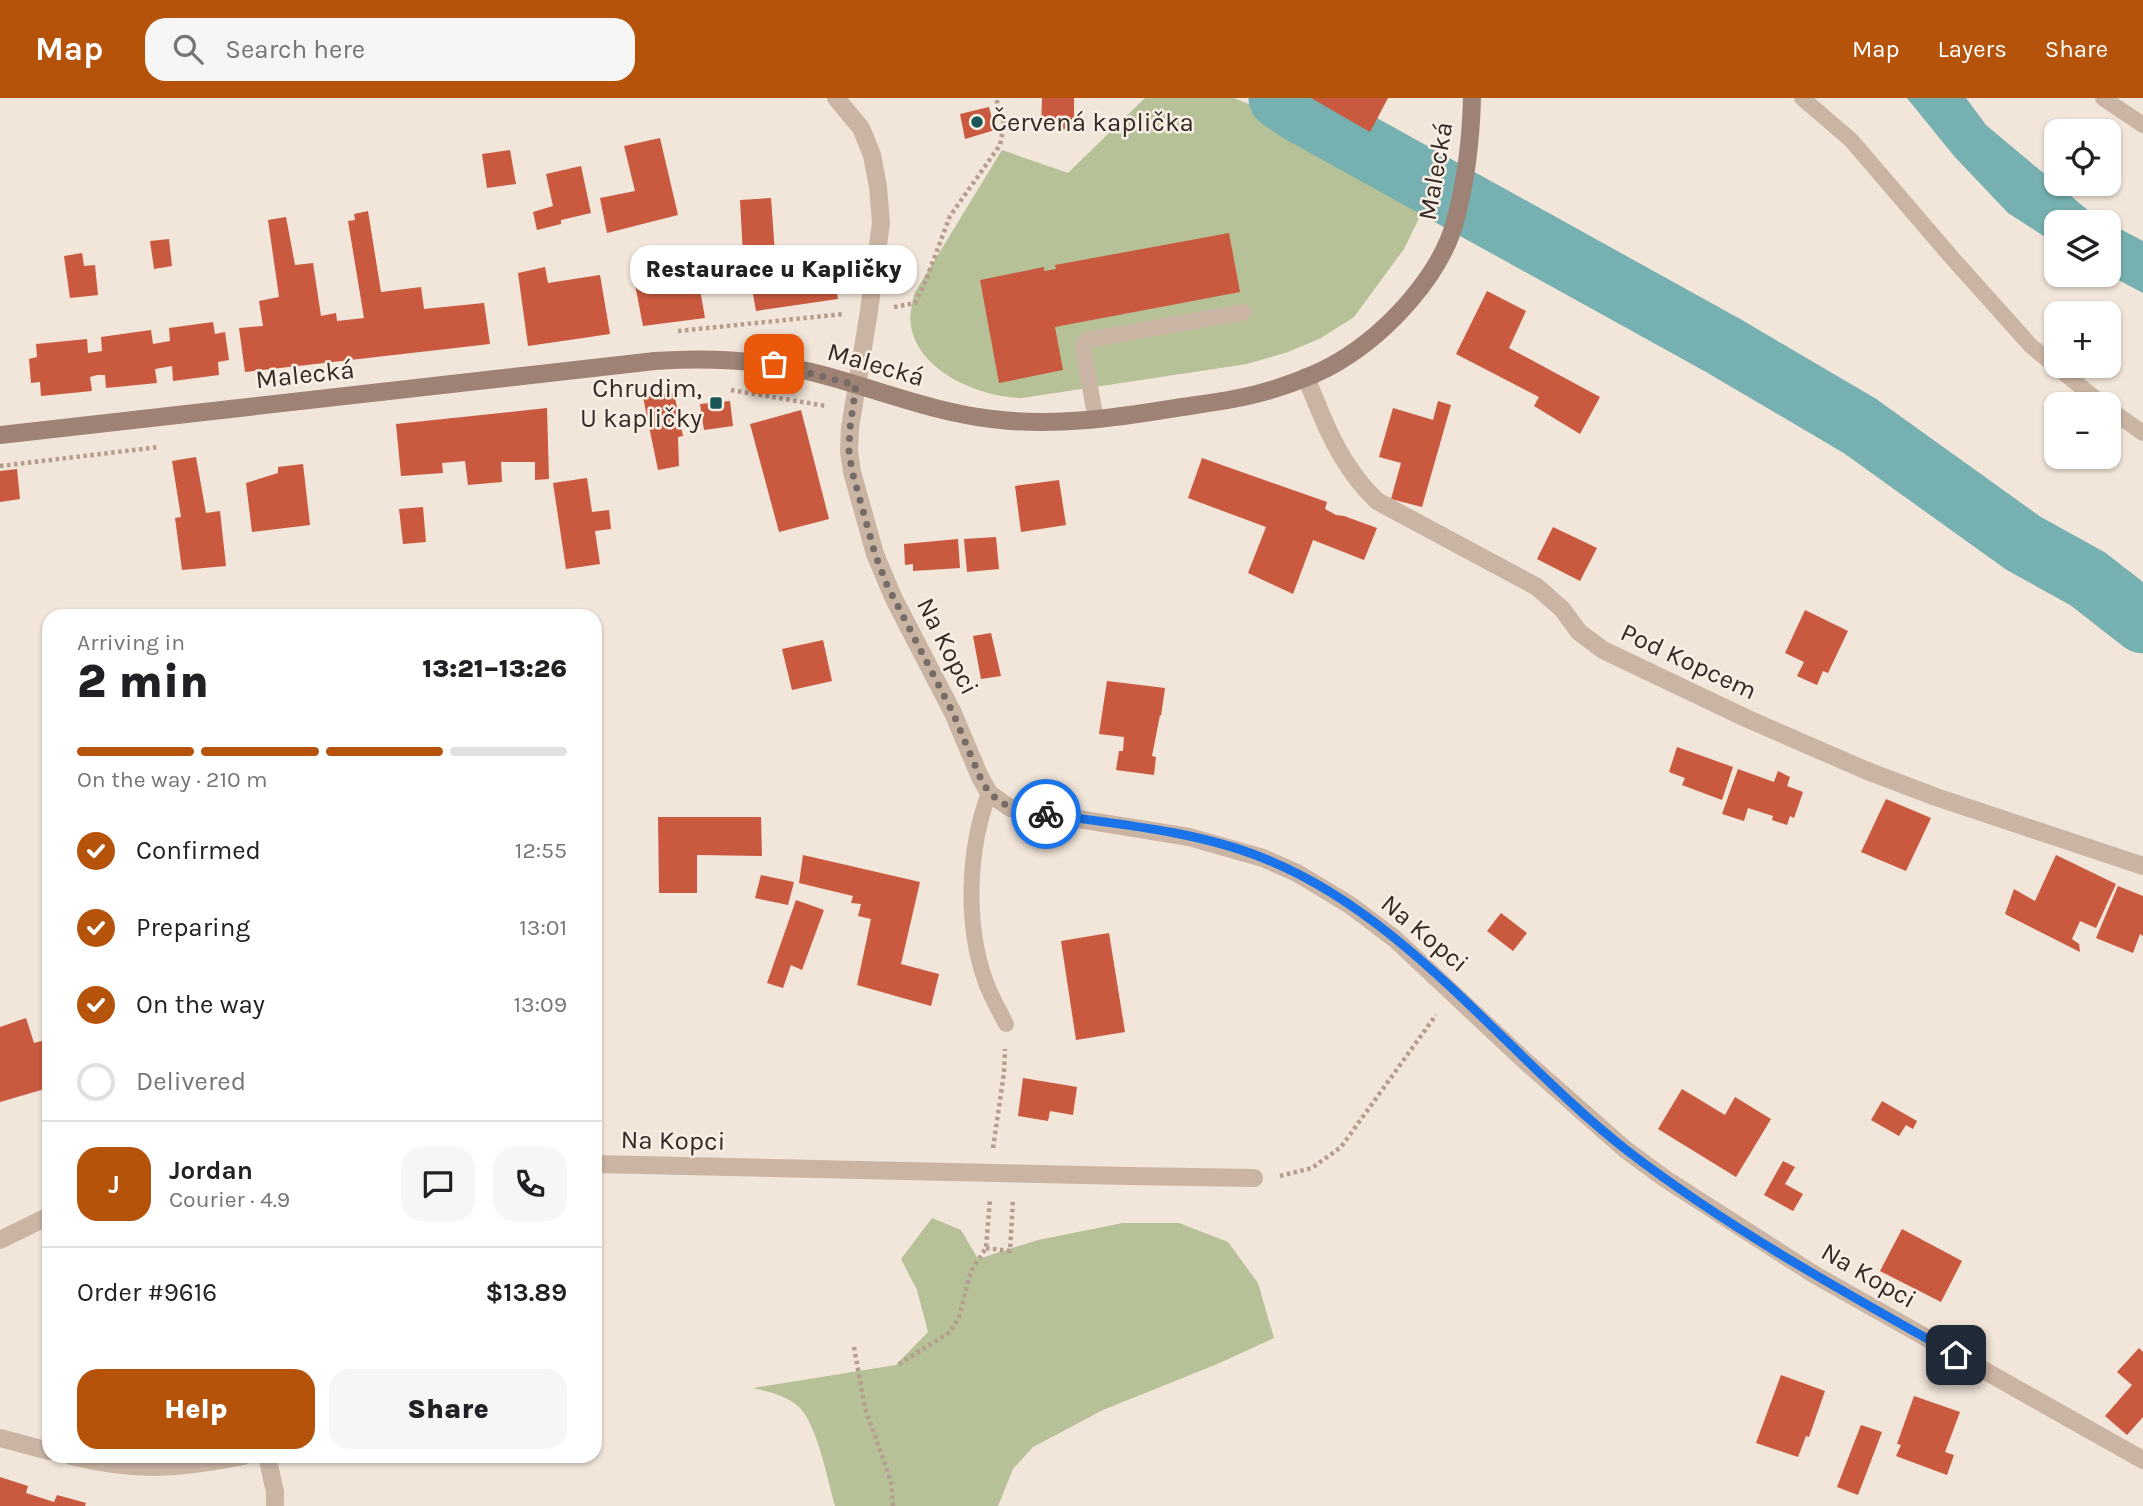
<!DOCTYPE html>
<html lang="en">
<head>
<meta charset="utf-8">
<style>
	:root { --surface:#fff; --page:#f6f6f6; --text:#202124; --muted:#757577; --line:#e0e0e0; --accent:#b45309 }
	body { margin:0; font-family:Karla,sans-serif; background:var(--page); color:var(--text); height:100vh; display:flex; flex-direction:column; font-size:26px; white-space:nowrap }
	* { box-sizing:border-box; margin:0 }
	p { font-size:23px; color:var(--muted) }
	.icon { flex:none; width:38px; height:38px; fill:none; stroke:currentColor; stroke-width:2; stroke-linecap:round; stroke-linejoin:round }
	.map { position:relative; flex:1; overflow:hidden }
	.side { position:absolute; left:42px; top:511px; width:560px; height:854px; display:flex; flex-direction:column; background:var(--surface); border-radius:21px; box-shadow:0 2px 5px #0004 }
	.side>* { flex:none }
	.fabs { position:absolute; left:2044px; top:21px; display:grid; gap:14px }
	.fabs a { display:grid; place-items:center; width:77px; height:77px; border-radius:14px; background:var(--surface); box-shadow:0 2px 5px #0004; font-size:35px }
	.pin { position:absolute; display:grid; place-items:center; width:60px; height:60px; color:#fff; margin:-30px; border-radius:14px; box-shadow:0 4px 10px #0006 }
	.courier { position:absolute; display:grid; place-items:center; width:70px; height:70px; margin:-35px; border:5px solid #1a73e8; border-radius:50%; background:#fff; color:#222; box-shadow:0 2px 9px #0007 }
	.bubble { position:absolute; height:49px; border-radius:21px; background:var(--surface); box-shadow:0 2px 5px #0004; font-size:23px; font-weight:800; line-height:49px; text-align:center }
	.headline em { font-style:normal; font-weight:800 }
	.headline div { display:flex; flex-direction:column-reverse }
	.headline { display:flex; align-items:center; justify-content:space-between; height:119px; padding:0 35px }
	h1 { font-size:46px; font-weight:800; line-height:52px }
	.bar { display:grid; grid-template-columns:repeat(4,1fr); gap:10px 7px; align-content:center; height:84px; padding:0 35px }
	.bar i { height:9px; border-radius:5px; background:var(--line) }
	.bar .selected { background:var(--accent) }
	.bar p { grid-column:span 4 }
	.line { display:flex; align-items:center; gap:18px; padding:0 35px; border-top:2px solid var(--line) }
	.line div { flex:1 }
	.round { display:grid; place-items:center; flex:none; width:74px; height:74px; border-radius:21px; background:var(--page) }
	ol { padding:0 35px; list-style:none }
	li { display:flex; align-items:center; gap:21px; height:77px }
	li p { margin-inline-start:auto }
	li .icon { padding:7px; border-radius:50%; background:var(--accent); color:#fff; stroke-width:4 }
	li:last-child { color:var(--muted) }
	li i { width:38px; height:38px; border:4px solid var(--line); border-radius:50% }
	.action { display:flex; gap:14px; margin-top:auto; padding:14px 35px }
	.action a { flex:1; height:80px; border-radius:21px; background:var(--accent); color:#fff; font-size:28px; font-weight:800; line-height:80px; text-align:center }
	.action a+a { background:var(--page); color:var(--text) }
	header { display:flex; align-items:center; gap:42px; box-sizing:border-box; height:98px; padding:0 35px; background:var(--accent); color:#fff }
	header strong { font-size:33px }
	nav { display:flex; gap:38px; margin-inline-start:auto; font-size:24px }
	.search { width:490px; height:63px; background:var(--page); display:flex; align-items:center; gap:18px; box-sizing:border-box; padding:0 24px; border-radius:21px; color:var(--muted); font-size:26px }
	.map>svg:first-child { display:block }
</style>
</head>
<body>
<header>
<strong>Map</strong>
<div class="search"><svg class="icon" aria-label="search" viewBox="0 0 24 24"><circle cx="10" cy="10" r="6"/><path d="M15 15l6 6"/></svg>Search here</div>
<nav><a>Map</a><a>Layers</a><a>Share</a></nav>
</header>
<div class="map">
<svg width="2143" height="1408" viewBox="0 0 2143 1408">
	<rect width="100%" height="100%" fill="#f2e5d9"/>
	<path fill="#b6c198" d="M1145 0H1234L1297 26 1430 98 1404 151 1354 219 1321 240 1288 254 1247 266 1022 300C981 299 919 275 911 228 909 217 912 207 914 196L1002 52 1068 75Z
		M932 1120 961 1132 978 1161 1038 1142 1123 1125H1179L1228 1144 1258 1185 1274 1240 1215 1267 1103 1312 1033 1349 1013 1371 998 1408H835C828 1383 817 1326 799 1309 786 1297 769 1294 753 1290L896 1267 928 1234 917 1192 901 1161Z"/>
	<path fill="#77b0b0" d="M1907 0H1966L1986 27 2096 119 2107 124H2056V146L2008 115 1954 58Z
		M2109 125 2143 143V195L2109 177Z"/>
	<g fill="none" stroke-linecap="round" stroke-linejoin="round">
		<path stroke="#77b0b0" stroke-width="63" d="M1280 0 1301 14 1724 248 1860 328 2023 445 2088 481 2143 524"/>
	</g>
	<path fill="#ca5a3f" d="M1042 0H1074V32L1041 29Z
		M1311 0H1388L1370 34Z
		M989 9 995 32 965 41 960 16Z
		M660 40 678 117 607 135 600 100 635 93 624 48Z
		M510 52 516 86 487 90 482 56Z
		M581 68 591 115 561 122V126L537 132 533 114 553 108 546 76Z
		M771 100 776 169 832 159 838 201 756 213 746 157H743L740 102Z
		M368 113 381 194 421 189 424 211 484 205 490 246 245 274 239 230 263 228 259 203 279 199 268 122 286 119 295 167 313 165 321 218 336 215 337 223 364 220 348 123 355 122 354 116Z
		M1229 135 1240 194 1055 229 1063 272 999 285 980 182 1044 169V173L1056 171 1055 167Z
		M169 141 172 168 154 171 150 143Z
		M82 155 84 168 95 167 98 197 70 200 64 158Z
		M545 169 548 185 600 177 610 236 528 248 518 175Z
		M696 169 705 220 643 228 633 176Z
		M1487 193 1526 213 1509 250 1600 299 1580 336 1534 308 1539 299 1456 256Z
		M213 224 215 236 225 234 229 262 218 264 219 277 173 283 172 268 155 271 157 285 106 290 105 277H97L90 279 92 293 41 298 40 284 31 285 29 261 37 259 36 246 87 241 88 255 102 253 101 239 151 232 153 246 170 243 169 230Z
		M674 295 683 338 678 339 679 368 658 372 643 299Z
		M730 303 733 328 704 332 700 306Z
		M1438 303 1451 307 1422 409 1391 401 1401 365 1379 359 1393 310 1433 322Z
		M547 310 549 381 535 382V364H501L502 384 468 387 465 363 442 365 443 375 401 378 396 326Z
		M801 312 829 421 779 434 750 326Z
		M196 359 206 415 220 413 226 468 182 472 175 420 181 419 172 363Z
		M1202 360 1327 404 1325 411 1336 417 1344 418 1377 430 1364 462 1313 442 1293 496 1248 475 1266 429 1188 400Z
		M303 366 310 427 252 434 246 385 278 375V369Z
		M17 371 20 401 0 404V373Z
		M587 380 592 414 609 412 611 431 595 433 600 466 566 471 553 385Z
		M1059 382 1066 427 1021 434 1015 388Z
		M423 409 426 444 403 446 399 411Z
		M1553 429 1597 450 1580 483 1537 461Z
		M996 439 999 471 967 474 964 441Z
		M958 441 960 470 913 473V466L905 467 904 446Z
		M1805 512 1848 533 1828 575 1823 573 1817 587 1797 578 1804 564 1785 555Z
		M991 535 1001 578 981 581 973 538Z
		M823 542 832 583 792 592 782 551Z
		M1107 583 1165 590 1161 618 1160 617 1152 658 1156 659 1154 677 1116 672 1119 653H1123L1124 639 1099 636Z
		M1677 649 1733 669 1722 702 1682 687 1685 680 1669 674Z
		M1738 671 1774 684 1778 673 1790 679 1787 688 1803 694 1794 720 1790 718 1787 727 1772 722 1773 718 1748 710 1744 723 1722 716Z
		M1886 701 1931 720 1906 773 1861 754Z
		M658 719H761L762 758 697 757V795H659Z
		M803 757 920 784 901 866 939 876 931 908 857 887 871 821 858 818 861 806 851 805 853 798 799 785Z
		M2056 757 2116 786 2096 830 2080 823 2072 841 2079 846 2080 854 2005 816 2014 791 2035 803Z
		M761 777 794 784 788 807 755 800Z
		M2118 788 2143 798V838L2140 836 2133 855 2096 840Z
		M796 802 824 812 802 872 791 867 783 890 767 885Z
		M1501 815 1527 835 1513 853 1487 833Z
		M1109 835 1125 934 1076 942 1061 843Z
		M26 920 34 945 49 941 48 990 0 1004V929Z
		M1023 980 1077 989 1073 1017 1050 1013 1048 1023 1018 1018Z
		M1682 991 1725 1017 1735 999 1771 1021 1736 1079 1658 1031Z
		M1882 1003 1917 1023 1913 1031 1906 1027 1899 1038 1871 1022Z
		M1783 1063 1795 1069 1785 1086 1803 1096 1793 1113 1764 1097Z
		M1902 1131 1962 1163 1941 1204 1880 1173Z
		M2139 1250 2143 1254V1319L2127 1337 2105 1318 2132 1287 2117 1274Z
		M1781 1277 1825 1293 1809 1339 1806 1338 1798 1359 1756 1345Z
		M1914 1298 1960 1314 1945 1354 1954 1357 1947 1377 1896 1358 1901 1347 1897 1346Z
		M1861 1327 1882 1334 1858 1397 1837 1389Z
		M0 1379 28 1388 26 1395 54 1404 57 1397 86 1405 85 1408H0Z"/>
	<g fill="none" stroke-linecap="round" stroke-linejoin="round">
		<path stroke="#b69e8f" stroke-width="4.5" stroke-dasharray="3.5 3.5" stroke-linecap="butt" d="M894 209 915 205 924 187 950 118 1000 47 1004 26 996 0
			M678 233 844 216
			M731 292 826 308
			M0 368 159 349
			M993 1050 1004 975 1005 951
			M1280 1078 1312 1070 1341 1049 1436 917
			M986 1150 1010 1153 1013 1101
			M854 1249 865 1310 891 1383 893 1408
			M899 1266 950 1234 959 1219 971 1173 986 1150 990 1101"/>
		<path stroke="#cab4a4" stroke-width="16" d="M1802 0 1851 42 1953 161 2031 248 2102 306
			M2103 0 2143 27
			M2109 311 2143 335
			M1096 322 1084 256 1083 248 1087 242 1244 214
			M989 695C968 751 965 825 985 882 990 897 999 912 1006 926"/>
		<path stroke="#cab4a4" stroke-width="18" d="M836 0 861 30 872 57 878 89 881 125 869 213 850 330 849 353 852 374 875 456 894 501 953 615 980 679 989 695 1010 710 1189 739 1263 760 1297 775 1350 807 1395 841 1525 963 1626 1052 1667 1082 1815 1177 2143 1362
			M1306 279C1324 325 1341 369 1377 403L1537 489 1562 511 1579 534 1603 552 1748 621 1865 672 1936 699 2143 768
			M595 1066 904 1073
			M1129 1078 1254 1080
			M0 1142 49 1118
			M0 1340 49 1353
			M71 1358C137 1374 177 1371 244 1358
			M267 1358 275 1394V1408"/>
		<path stroke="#9e8276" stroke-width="18" d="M0 337 655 263C713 259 767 262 823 277 879 292 933 314 992 321 1054 329 1114 320 1176 310 1209 305 1243 301 1274 291 1296 284 1318 276 1338 264 1387 235 1442 177 1456 120 1466 82 1471 40 1472 0"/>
		<path stroke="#cab4a4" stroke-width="18" d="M904 1073 1129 1078"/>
	</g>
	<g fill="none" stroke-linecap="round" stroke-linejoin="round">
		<path stroke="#776b65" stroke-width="7" stroke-dasharray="0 12.6" d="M774 266 856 287 850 330 849 353 852 373 875 456 887 487 953 615 980 679 989 695 1010 710 1046 716"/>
		<path stroke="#1a73e8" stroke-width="9" d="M1046 716C1116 726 1197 733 1263 760 1408 817 1508 960 1629 1054 1731 1132 1844 1194 1956 1257"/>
	</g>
	<g fill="#1a5758" stroke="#faefe5" stroke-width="2.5">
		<circle cx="977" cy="24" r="7"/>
		<rect x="709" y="298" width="14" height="14" rx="3.5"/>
	</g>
	<g text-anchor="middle" stroke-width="5" stroke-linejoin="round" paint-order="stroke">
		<g font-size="26" fill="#352a26" stroke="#faefe5" text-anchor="start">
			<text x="991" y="33">Červená kaplička</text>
			<text x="702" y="299" text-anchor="end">Chrudim,<tspan x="702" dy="30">U kapličky</tspan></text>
		</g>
		<g font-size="26" fill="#352a26" stroke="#faefe5">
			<text transform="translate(1435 73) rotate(-80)" y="9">Malecká</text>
			<text transform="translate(876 266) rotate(16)" y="9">Malecká</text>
			<text transform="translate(305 276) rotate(-6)" y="9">Malecká</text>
			<text transform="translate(948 548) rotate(63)" y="9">Na Kopci</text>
			<text transform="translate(1689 563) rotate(25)" y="9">Pod Kopcem</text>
			<text transform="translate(1425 835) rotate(40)" y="9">Na Kopci</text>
			<text transform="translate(673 1042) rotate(1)" y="9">Na Kopci</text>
			<text transform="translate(1869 1177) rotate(30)" y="9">Na Kopci</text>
		</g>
	</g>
</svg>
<div class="fabs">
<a><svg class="icon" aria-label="locate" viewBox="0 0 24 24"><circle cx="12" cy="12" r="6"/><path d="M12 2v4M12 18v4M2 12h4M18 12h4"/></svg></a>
<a><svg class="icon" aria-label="layers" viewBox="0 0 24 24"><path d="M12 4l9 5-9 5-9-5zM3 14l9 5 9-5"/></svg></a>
<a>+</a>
<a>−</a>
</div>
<div class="pin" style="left:774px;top:266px;background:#ea580c"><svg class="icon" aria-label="bag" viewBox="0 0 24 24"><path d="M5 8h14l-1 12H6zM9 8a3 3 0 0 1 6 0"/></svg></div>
<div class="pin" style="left:1956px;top:1257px;background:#1f2937"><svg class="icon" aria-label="home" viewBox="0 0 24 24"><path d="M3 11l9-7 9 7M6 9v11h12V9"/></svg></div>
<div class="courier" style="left:1046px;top:716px"><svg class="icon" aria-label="bike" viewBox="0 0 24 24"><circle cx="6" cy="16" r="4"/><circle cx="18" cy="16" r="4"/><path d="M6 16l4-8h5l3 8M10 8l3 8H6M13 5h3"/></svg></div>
<div class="bubble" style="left:630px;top:147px;width:287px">Restaurace u Kapličky</div>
<section class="side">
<div class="headline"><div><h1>2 min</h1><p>Arriving in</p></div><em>13:21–13:26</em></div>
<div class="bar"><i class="selected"></i><i class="selected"></i><i class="selected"></i><i></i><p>On the way · 210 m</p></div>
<ol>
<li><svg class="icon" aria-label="check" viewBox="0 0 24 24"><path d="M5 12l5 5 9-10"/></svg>Confirmed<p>12:55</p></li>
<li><svg class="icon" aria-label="check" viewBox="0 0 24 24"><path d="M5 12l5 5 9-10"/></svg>Preparing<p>13:01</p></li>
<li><svg class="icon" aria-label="check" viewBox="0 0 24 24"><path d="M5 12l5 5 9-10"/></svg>On the way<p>13:09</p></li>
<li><i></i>Delivered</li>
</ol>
<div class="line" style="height:126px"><b class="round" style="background:var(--accent);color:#fff">J</b><div><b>Jordan</b><p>Courier · 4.9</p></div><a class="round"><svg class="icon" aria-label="chat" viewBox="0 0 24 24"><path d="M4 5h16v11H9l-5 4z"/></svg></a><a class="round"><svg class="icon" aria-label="phone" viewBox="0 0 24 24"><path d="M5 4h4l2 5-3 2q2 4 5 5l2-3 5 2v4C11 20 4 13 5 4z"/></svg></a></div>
<div class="line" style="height:91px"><div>Order #9616</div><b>$13.89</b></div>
<div class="action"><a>Help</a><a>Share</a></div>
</section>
</div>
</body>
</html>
